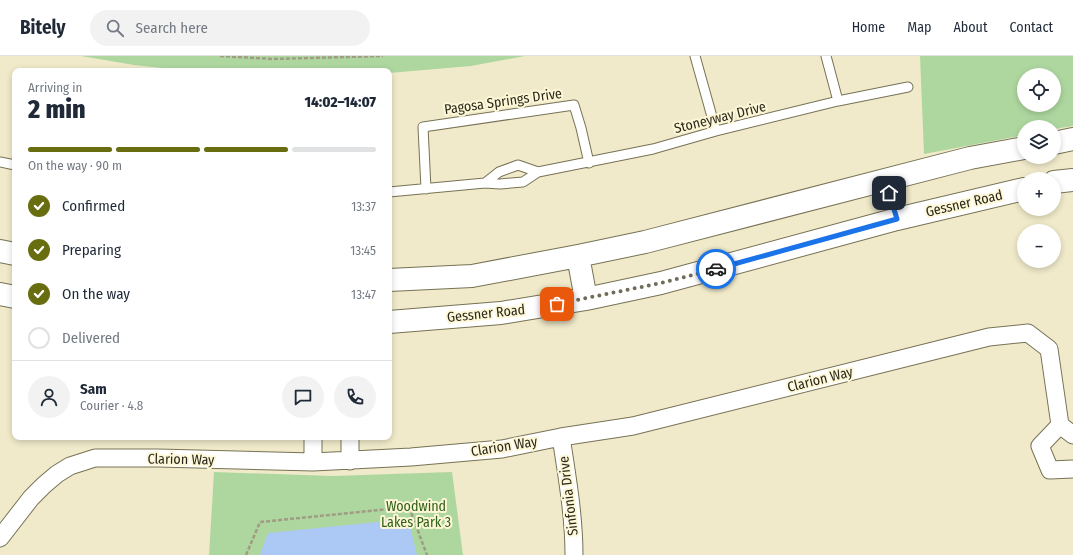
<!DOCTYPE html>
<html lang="en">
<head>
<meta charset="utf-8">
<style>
	:root { --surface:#fff; --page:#f2f2f3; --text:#1f2937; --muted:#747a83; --line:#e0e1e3; --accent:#686d10 }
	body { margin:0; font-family:"Fira Sans Condensed",sans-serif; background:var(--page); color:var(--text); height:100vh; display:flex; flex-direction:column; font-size:15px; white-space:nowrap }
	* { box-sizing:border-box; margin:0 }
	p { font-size:13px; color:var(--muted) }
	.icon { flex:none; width:22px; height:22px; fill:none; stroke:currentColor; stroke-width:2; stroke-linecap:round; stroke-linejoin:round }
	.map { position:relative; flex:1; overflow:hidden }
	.drawer { position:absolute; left:12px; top:12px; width:380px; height:372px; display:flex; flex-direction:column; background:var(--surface); border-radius:8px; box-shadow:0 2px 6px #0003 }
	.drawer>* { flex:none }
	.tools { position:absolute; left:1017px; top:12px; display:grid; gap:8px }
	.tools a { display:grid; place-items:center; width:44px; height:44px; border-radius:50%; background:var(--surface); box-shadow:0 2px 6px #0003; font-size:20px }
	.pin { position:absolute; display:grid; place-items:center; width:34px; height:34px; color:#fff; margin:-17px; border-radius:8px; box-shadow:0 2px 6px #0006 }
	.courier { position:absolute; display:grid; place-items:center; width:40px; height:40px; margin:-20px; border:3px solid #1a73e8; border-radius:50%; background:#fff; color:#222; box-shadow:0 1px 5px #0007 }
	.headline em { font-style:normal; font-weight:800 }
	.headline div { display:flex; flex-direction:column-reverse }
	.headline { display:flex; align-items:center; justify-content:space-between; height:68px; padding:0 16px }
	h1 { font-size:26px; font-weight:800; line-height:30px }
	.bar { display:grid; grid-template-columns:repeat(4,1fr); gap:6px 4px; align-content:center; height:48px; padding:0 16px }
	.bar i { height:5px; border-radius:3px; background:var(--line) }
	.bar .current { background:var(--accent) }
	.bar p { grid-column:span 4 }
	.line { display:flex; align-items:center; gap:10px; padding:0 16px; border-top:1px solid var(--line) }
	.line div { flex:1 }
	.round { display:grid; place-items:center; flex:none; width:42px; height:42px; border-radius:21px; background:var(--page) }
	ol { padding:0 16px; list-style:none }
	li { display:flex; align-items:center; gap:12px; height:44px }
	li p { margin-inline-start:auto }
	li .icon { padding:4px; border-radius:50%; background:var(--accent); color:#fff; stroke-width:4 }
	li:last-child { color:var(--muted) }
	li i { width:22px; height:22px; border:2px solid var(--line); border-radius:50% }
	header { display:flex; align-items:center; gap:24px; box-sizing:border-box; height:56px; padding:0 20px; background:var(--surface); border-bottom:1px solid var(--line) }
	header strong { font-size:19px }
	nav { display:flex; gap:22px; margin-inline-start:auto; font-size:14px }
	.search { width:280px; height:36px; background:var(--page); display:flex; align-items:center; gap:10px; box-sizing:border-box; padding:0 14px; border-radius:22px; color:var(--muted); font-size:15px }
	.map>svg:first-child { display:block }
</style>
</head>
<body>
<header>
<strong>Bitely</strong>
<div class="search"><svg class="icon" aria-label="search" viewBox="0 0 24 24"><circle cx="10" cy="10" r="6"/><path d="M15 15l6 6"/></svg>Search here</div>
<nav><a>Home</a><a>Map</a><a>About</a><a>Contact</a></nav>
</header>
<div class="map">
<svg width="1073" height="499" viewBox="0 0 1073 499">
	<rect width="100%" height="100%" fill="#f0eaca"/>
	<path fill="#aed79f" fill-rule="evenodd" d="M81 0H525L471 10 389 17V15H191L134 9Z
		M920 0H1073V70L1054 73V71H1024V79L924 98ZM1024 19H1054V49H1024Z
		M214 416 333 420 452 416 463 499H209Z"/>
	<path fill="#acc8f5" d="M408 463 417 499H260L268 477Z"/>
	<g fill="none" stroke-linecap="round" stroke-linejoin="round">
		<defs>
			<path id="lane" d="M695 0 716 75
				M826 0 838 45
				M0 106 15 109
				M885 124 897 163
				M485 127 499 116 518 109 538 116
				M426 133 423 71 574 49 581 72 589 107
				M389 136 485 127 500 128 523 126 538 116 653 93 716 75 838 45 908 31"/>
			<path id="street" d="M1060 369 1040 390 1050 414 1073 413
				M350 381V405
				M561 381C567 420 574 460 574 499
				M313 406V381
				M0 482 31 442 44 429 57 418 70 410 95 402H158L313 406 411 401 502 393 561 381 633 370 989 281 1028 277 1049 293 1060 369 1073 379"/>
			<path id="secondary" d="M1054 87 1073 83
				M1054 126 1073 124
				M0 195 15 198
				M578 200 586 243
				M389 224 472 220 578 200 645 186 970 102 1024 92
				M0 238 15 241
				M389 266 501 257 586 243 661 227 897 163 1024 133"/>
		</defs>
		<use href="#lane" stroke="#777255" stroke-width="11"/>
		<use href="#street" stroke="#777255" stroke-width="19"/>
		<use href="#secondary" stroke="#777255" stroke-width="24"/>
		<path stroke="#a09c84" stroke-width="2.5" stroke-dasharray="4 2" stroke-linecap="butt" d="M220 0 273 3 383 0
			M246 499 260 466 409 451 427 499"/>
		<use href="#lane" stroke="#fff" stroke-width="9"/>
		<use href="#street" stroke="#fff" stroke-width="17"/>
		<use href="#secondary" stroke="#fff" stroke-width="22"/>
	</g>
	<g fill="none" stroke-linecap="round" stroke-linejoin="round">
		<path stroke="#6f6c59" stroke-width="4" stroke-dasharray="0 7.2" d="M557 248 661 227 716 213"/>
		<path stroke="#1a73e8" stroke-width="5" d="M716 213 897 163 889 137"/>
	</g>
	<g text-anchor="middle" stroke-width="4" stroke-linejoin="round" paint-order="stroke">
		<g font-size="14" fill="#2a281c" stroke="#fdf7d7">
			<text transform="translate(503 45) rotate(-8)" y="5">Pagosa Springs Drive</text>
			<text transform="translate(720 61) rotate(-14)" y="5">Stoneyway Drive</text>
			<text transform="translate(964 147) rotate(-13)" y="5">Gessner Road</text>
			<text transform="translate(486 257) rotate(-6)" y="5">Gessner Road</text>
			<text transform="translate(820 323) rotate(-14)" y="5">Clarion Way</text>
			<text transform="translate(504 390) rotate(-9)" y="5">Clarion Way</text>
			<text transform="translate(181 403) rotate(1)" y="5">Clarion Way</text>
			<text transform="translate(568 440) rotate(-97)" y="5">Sinfonia Drive</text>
		</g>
		<g font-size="14" fill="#306218" stroke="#fdf7d7">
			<text x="416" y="455">Woodwind<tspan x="416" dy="16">Lakes Park 3</tspan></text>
		</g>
	</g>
</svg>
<div class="tools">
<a><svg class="icon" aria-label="locate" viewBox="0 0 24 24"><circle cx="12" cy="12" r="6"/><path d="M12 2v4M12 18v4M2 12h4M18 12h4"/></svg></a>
<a><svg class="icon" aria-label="layers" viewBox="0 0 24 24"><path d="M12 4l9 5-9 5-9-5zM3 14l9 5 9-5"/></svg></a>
<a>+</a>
<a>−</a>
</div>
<div class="pin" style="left:557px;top:248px;background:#ea580c"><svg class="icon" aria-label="bag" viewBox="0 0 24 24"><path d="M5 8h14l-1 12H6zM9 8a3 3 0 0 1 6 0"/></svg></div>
<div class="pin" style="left:889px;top:137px;background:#1f2937"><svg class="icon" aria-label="home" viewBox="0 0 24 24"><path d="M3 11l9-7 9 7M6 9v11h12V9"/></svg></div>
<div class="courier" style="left:716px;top:213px"><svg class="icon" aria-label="car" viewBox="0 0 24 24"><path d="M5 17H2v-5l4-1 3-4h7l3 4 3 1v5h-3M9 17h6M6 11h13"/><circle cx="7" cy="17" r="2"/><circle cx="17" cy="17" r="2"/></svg></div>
<section class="drawer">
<div class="headline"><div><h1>2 min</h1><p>Arriving in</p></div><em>14:02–14:07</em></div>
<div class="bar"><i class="current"></i><i class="current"></i><i class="current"></i><i></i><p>On the way · 90 m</p></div>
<ol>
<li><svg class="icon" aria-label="check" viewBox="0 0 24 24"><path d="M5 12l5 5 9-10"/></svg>Confirmed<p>13:37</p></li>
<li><svg class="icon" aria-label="check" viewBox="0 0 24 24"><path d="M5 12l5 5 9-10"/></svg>Preparing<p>13:45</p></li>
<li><svg class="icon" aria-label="check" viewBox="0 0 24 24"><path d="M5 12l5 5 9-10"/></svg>On the way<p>13:47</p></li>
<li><i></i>Delivered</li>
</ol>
<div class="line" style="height:72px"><a class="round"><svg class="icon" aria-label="person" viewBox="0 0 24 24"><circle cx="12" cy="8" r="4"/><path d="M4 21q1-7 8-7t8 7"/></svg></a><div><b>Sam</b><p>Courier · 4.8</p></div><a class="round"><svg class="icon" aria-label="chat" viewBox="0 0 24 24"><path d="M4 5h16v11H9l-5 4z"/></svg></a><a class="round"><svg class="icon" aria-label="phone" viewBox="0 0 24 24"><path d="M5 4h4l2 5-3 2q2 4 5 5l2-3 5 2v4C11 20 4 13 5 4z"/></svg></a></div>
</section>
</div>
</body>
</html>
